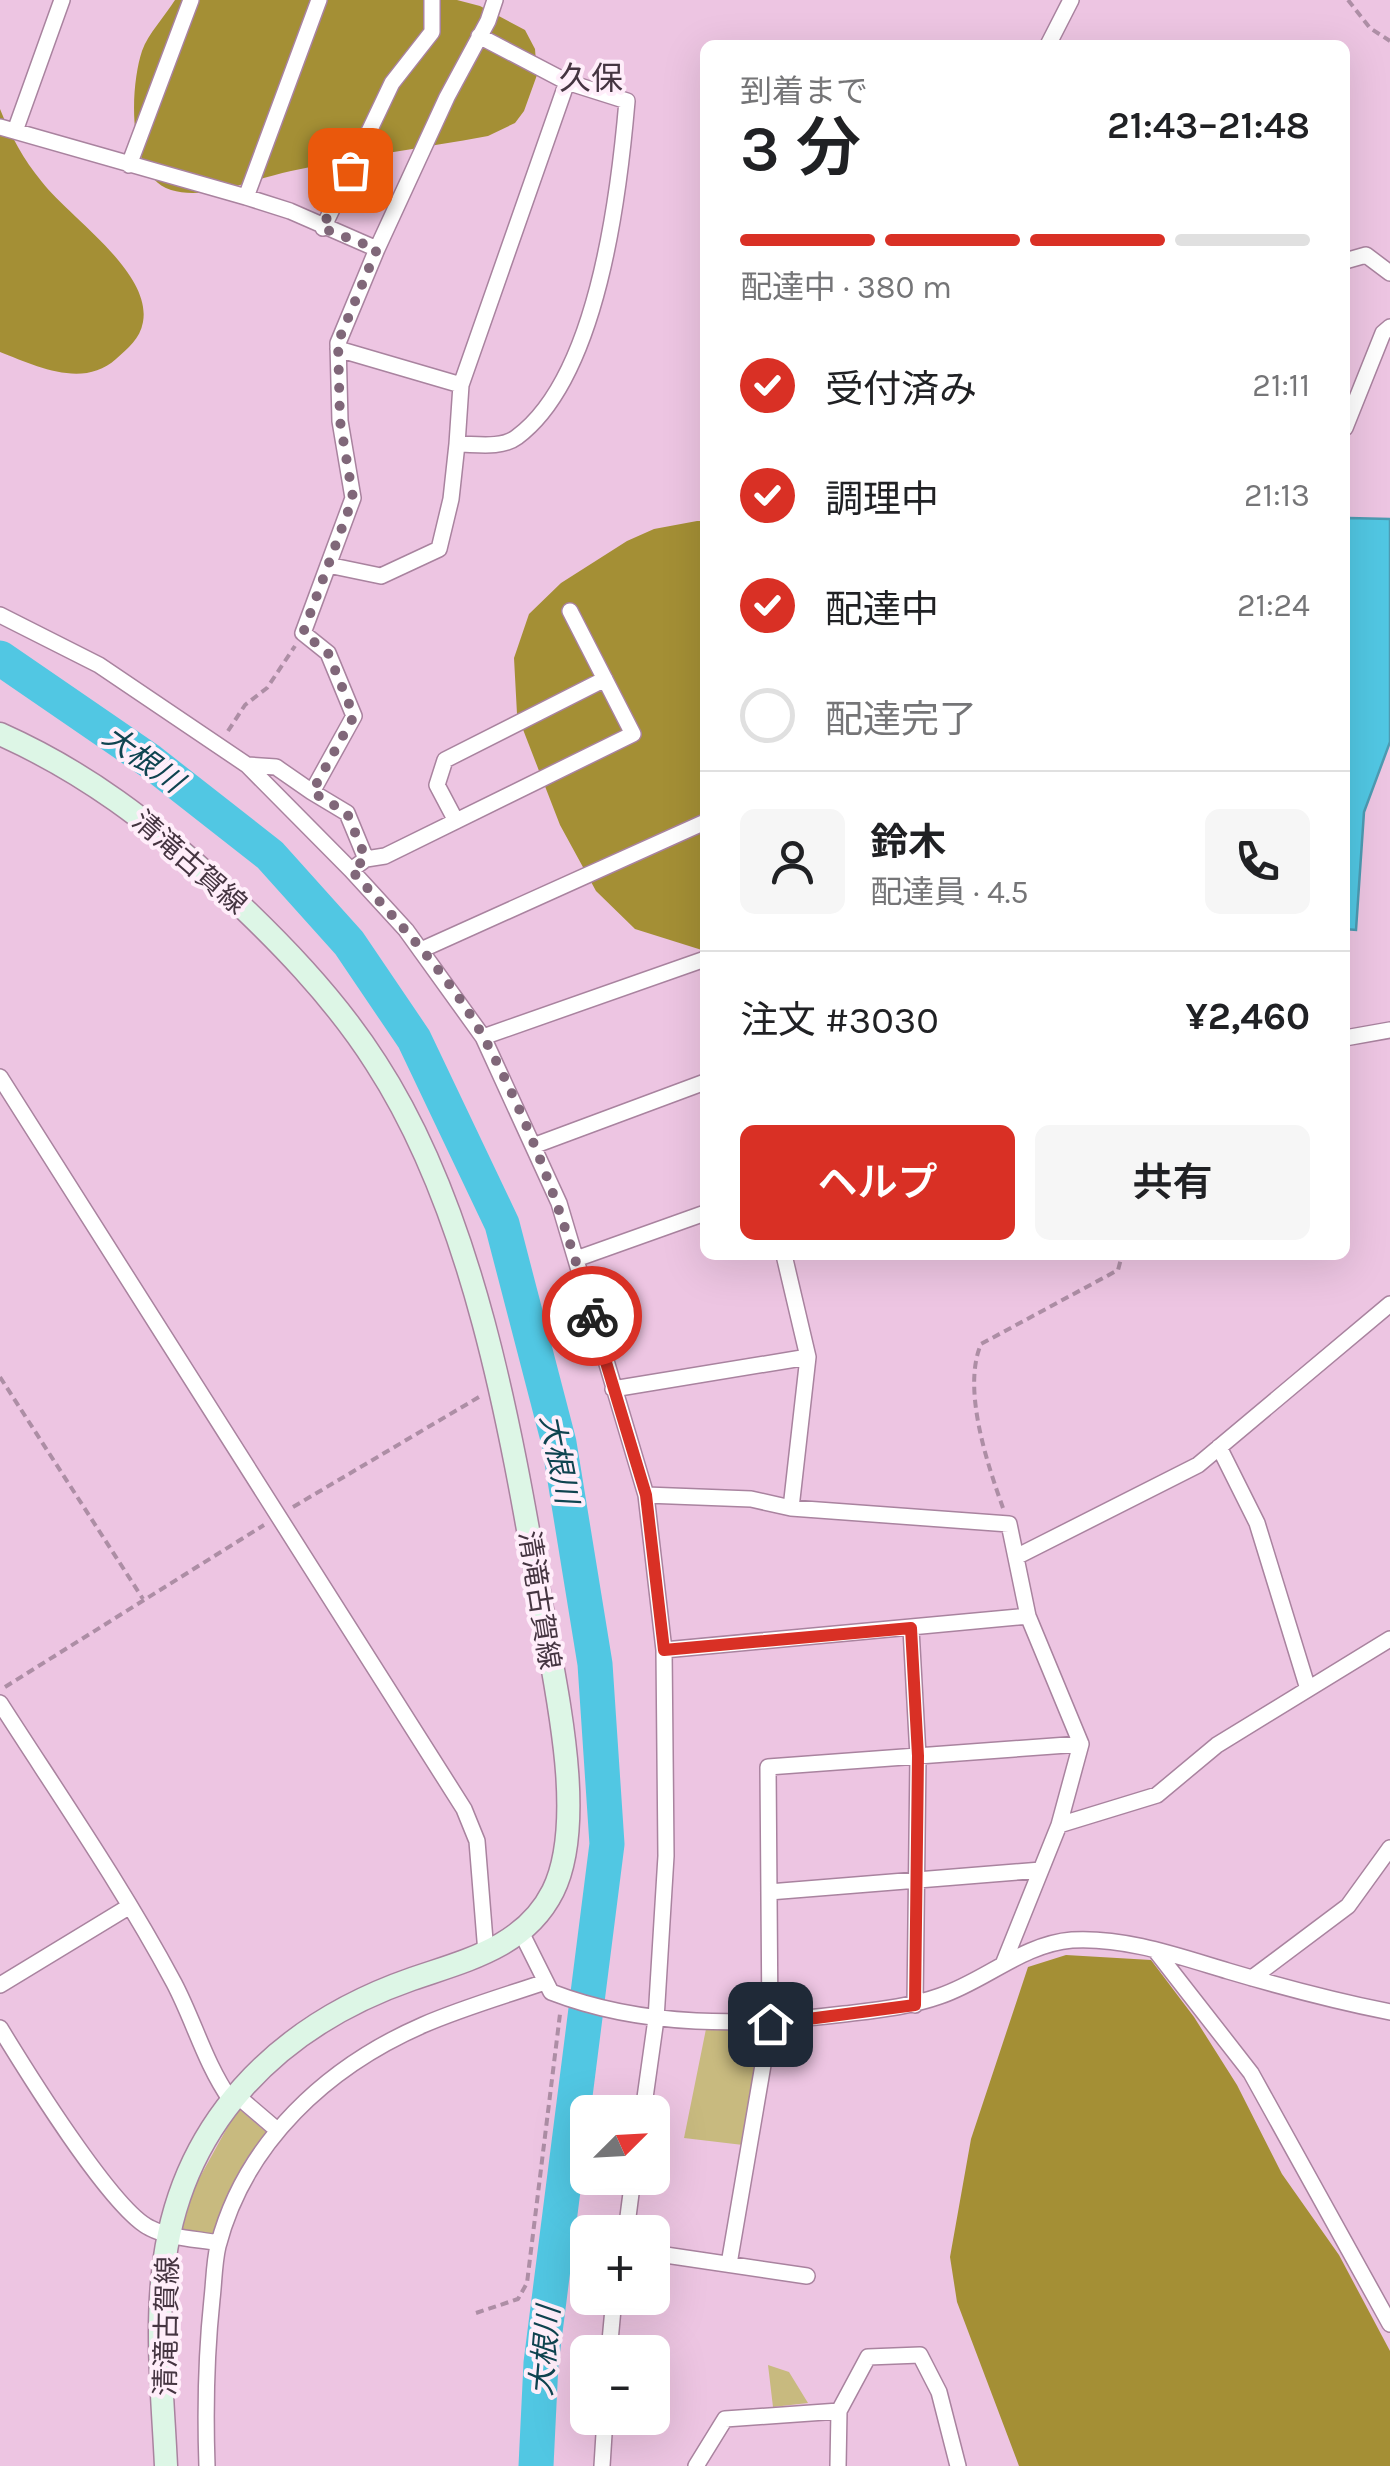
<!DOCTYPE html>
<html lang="ja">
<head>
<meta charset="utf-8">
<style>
	:root { --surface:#fff; --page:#f6f6f6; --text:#202124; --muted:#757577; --line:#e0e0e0; --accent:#d93025 }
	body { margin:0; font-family:Karla,"Noto Sans JP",sans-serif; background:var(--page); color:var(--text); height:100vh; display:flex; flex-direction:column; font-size:38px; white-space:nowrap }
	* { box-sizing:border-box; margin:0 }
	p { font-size:32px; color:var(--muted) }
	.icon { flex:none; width:55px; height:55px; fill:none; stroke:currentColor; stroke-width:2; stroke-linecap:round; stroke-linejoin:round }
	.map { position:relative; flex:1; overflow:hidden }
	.details { position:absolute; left:700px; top:40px; width:650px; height:1220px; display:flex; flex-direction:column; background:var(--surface); border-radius:15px; box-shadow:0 10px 40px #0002 }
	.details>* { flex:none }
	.needle { width:65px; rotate:66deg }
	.tools { position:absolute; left:570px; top:2095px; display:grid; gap:20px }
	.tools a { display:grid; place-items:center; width:100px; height:100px; border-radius:15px; background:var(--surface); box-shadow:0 10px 40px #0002; font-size:50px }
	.pin { position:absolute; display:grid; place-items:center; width:85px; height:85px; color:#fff; margin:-42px; border-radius:20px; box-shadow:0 5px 15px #0006 }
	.courier { position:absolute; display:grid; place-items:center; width:100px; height:100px; margin:-50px; border:8px solid #d93025; border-radius:50%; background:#fff; color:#222; box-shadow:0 2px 12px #0007 }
	.headline em { font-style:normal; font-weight:600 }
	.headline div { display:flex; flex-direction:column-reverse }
	.headline { display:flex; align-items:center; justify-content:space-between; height:170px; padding:0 40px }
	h1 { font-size:65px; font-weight:600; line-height:75px }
	.bar { display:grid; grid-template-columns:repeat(4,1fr); gap:15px 10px; align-content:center; height:120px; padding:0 40px }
	.bar i { height:12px; border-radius:8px; background:var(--line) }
	.bar .on { background:var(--accent) }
	.bar p { grid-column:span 4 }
	.line { display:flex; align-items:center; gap:25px; padding:0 40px; border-top:2px solid var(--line) }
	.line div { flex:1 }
	.round { display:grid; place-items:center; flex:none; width:105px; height:105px; border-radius:15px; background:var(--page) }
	ol { padding:0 40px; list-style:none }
	li { display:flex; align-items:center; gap:30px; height:110px }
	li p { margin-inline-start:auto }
	li .icon { padding:10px; border-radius:50%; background:var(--accent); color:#fff; stroke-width:4 }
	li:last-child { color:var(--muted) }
	li i { width:55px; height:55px; border:5px solid var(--line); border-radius:50% }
	.button { display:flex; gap:20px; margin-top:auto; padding:20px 40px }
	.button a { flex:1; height:115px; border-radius:15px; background:var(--accent); color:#fff; font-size:40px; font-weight:600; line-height:115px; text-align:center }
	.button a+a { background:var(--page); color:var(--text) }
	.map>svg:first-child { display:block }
</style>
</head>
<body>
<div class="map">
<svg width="1390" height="2466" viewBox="0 0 1390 2466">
	<rect width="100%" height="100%" fill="#edc5e2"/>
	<path fill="#c8ba7f" d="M706 2029 759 2031 743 2145 684 2138Z
		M238 2108 266 2132 245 2161 217 2233 209 2235 182 2229 195 2186Z
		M768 2365 789 2372 808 2403 773 2407Z"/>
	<path fill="#a48f35" d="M175 0H457L480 6 525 30 535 49 537 75 524 111 515 123 488 136C422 148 356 157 291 171 256 178 207 201 171 190 126 176 130 87 142 51 148 34 165 16 175 0Z
		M0 109C11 136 23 159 42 182 69 217 152 272 143 322 140 339 128 348 116 359 83 389 36 366 0 352Z
		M697 521H705V951L635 929 596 891 560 825 517 714 514 658 529 614 561 583 627 541 654 529Z
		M1066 1955 1151 1960 1194 2017 1237 2085 1282 2174 1339 2255 1390 2351V2466H1019L957 2302 950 2257 971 2139 1028 1967Z"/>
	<path fill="#51c7e3" stroke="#4d9bb2" stroke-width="2.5" d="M1349 518 1390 519V742L1364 812 1356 930 1345 929V521Z"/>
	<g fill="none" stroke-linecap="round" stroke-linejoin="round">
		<path stroke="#51c7e3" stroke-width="35" d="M0 658 150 761 270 855 349 943 414 1039 502 1224 559 1443 595 1664 607 1844 541 2363 536 2466"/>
		<defs>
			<path id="street" d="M1048 45 1071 0
				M0 127 246 197 319 0
				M15 131 62 0
				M129 165 191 0
				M246 197 290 211 377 249
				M323 228 392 83 432 32V0
				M1345 261 1366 255 1390 273
				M338 349 461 385
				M1345 428 1383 333 1390 327
				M457 444 461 385 567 82
				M328 565 381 576 439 549 451 499 457 444C476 444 501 449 517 437 598 377 619 195 627 101L567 82 479 36
				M0 615 99 665 247 765 351 870 406 930 483 1037 559 1203 646 1495 664 1650 666 1856 656 2019 643 2112
				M247 765 276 767 312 792
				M456 821 437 785 445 760 605 679
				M366 859 385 856 633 734 570 611
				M351 870 366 859 347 813 312 792 354 716 328 653 303 633 353 498 340 421 338 343 377 249 447 97 488 21 495 0
				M421 950 705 822
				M483 1037 705 959
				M1345 1038 1390 1030
				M0 1077 464 1809 477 1841 486 1953
				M533 1146 705 1082
				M784 1255 808 1357 791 1508
				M576 1259 705 1213
				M613 1389 808 1357
				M1219 1447 1257 1523 1308 1689
				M646 1495 751 1499 791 1508 1009 1524 1028 1616 1081 1744 1059 1825 1004 1962
				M1016 1557 1198 1465 1390 1304
				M911 1629 918 1756 915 2005
				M664 1650 1028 1616
				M0 1703C59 1795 122 1886 174 1983 194 2021 205 2063 230 2099
				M1059 1825 1157 1795 1217 1745 1390 1639
				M769 1892 1041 1870
				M521 1932 551 1992C644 2028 747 2026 844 2014 877 2010 909 2007 940 1996 985 1981 1023 1944 1072 1940 1125 1937 1178 1956 1228 1971 1282 1987 1335 2001 1390 2012
				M1155 1950 1251 2073 1390 2324
				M1252 1978 1348 1906 1390 1848
				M0 1985 130 1906
				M0 2028C25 2069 112 2210 150 2228 169 2238 198 2239 219 2243
				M235 2094 276 2129
				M626 2232 633 2178
				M652 2253 807 2276
				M729 2264 770 2024 768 1767 1081 1744
				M609 2352 614 2298
				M207 2466C205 2409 206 2356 212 2299 214 2282 214 2263 218 2246 245 2142 327 2067 423 2025 462 2008 504 1996 545 1982
				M602 2466 605 2418
				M696 2466 725 2419 839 2411
				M838 2466 839 2411 868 2357 920 2355 939 2392 958 2466"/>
			<path id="secondary" d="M0 734C85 772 152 823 220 886 277 939 334 997 376 1063 476 1217 512 1436 543 1615 556 1690 587 1822 553 1891 525 1947 467 1960 412 1979 277 2026 178 2125 163 2273 156 2336 163 2402 166 2466"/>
		</defs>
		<use href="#street" stroke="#a9839f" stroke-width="18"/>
		<use href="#secondary" stroke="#a9839f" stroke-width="25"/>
		<path stroke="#ad8ea5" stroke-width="4" stroke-dasharray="8 5" stroke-linecap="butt" d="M1348 0 1370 28 1390 41
			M228 731 245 705 267 688 295 646
			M0 1377 143 1599
			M293 1507 479 1397
			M1003 1508C987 1463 962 1389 981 1344L1118 1270 1122 1255
			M5 1687 264 1525
			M476 2313 518 2299 527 2283 560 2014"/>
		<use href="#street" stroke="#fff" stroke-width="15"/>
		<use href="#secondary" stroke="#ddf6e6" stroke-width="22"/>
	</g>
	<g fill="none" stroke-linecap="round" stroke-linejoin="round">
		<path stroke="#806779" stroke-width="10" stroke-dasharray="0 18" d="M350 170 322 228 377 249 338 342 340 421 353 498 303 633 328 653 354 716 312 792 347 813 366 859 351 870C398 922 450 976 484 1038 532 1126 565 1221 592 1316"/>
		<path stroke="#d93025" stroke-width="12" d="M592 1316 646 1495 664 1650 911 1628 918 1756 915 2005 770 2024"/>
	</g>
	<g text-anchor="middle" stroke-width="8" stroke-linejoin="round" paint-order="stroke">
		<g font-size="28" fill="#453541" stroke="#ffeefa">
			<text transform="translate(190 862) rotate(41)" y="10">清滝古賀線</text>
			<text transform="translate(540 1600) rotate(81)" y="10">清滝古賀線</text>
			<text transform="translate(166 2326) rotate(-89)" y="10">清滝古賀線</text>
		</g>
		<g font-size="30" font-style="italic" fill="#0f4450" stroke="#ffeefa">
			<text transform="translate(143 759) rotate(36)" y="10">大根川</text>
			<text transform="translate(559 1459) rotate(79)" y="10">大根川</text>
			<text transform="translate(545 2351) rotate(-85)" y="10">大根川</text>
		</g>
		<g font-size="32" fill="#453541" stroke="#ffeefa">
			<text x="591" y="89">久保</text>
		</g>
	</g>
</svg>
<div class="tools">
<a><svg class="needle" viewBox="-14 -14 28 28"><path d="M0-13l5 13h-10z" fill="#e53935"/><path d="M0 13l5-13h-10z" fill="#757577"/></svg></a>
<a>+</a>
<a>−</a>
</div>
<div class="pin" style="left:350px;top:170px;background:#ea580c"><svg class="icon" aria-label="bag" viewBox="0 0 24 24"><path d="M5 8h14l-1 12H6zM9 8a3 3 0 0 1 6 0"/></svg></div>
<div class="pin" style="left:770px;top:2024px;background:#1f2937"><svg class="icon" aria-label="home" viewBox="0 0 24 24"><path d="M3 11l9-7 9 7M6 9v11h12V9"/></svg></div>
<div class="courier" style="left:592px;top:1316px"><svg class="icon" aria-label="bike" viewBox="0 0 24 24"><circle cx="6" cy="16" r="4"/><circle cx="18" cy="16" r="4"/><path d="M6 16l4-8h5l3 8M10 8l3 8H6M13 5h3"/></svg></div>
<section class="details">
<div class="headline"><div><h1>3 分</h1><p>到着まで</p></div><em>21:43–21:48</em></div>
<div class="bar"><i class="on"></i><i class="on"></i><i class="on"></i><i></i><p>配達中 · 380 m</p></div>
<ol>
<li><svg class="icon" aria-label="check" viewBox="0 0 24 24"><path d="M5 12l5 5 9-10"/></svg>受付済み<p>21:11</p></li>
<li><svg class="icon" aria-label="check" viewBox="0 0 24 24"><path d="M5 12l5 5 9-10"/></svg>調理中<p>21:13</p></li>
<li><svg class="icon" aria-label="check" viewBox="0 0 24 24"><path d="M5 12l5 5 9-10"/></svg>配達中<p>21:24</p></li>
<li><i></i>配達完了</li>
</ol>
<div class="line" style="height:180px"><a class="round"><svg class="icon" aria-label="person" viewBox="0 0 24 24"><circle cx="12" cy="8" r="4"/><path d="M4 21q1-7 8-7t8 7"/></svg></a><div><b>鈴木</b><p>配達員 · 4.5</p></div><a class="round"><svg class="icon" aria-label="phone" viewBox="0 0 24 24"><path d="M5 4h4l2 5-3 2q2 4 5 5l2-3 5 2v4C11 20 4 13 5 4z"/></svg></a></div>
<div class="line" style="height:130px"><div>注文 #3030</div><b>¥2,460</b></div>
<div class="button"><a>ヘルプ</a><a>共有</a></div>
</section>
</div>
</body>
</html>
